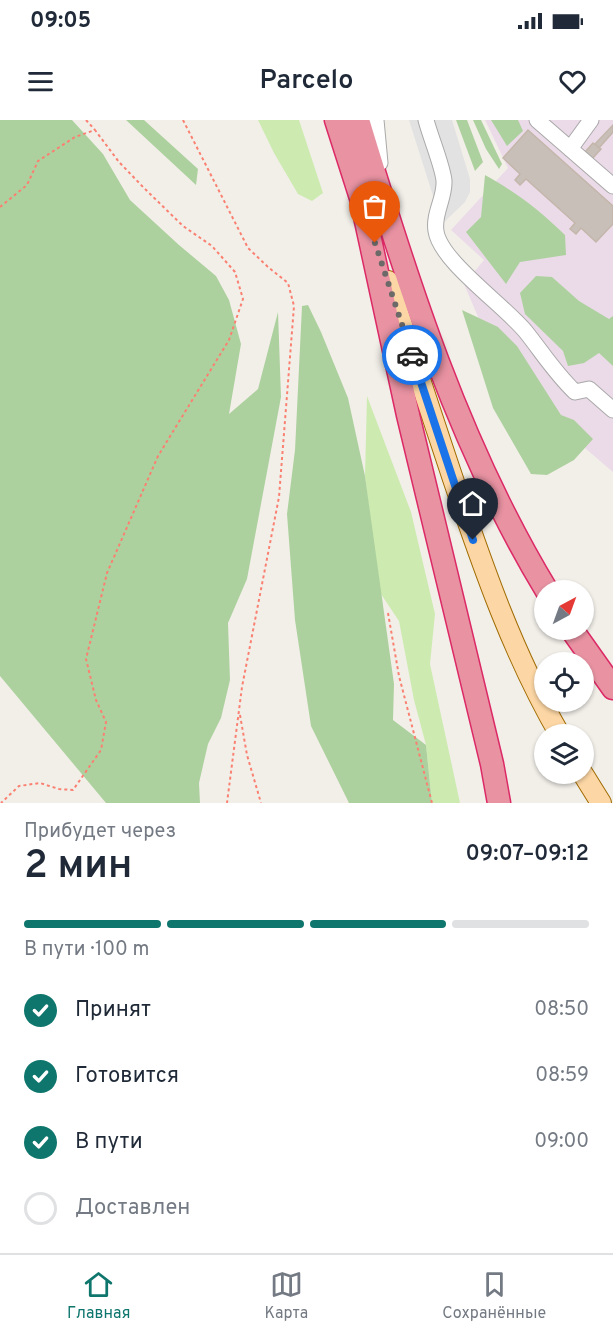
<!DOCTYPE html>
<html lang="ru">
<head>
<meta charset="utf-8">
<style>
	:root { --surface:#fff; --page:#f2f2f3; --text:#1f2937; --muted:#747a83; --line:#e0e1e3; --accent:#0f766e }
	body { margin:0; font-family:Overpass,sans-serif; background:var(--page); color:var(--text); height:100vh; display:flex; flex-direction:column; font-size:22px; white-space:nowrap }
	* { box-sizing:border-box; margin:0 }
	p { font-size:20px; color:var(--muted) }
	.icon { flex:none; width:33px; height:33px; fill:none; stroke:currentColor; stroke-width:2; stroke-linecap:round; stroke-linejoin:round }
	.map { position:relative; height:683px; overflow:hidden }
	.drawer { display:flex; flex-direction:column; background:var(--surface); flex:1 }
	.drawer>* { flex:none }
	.needle { width:39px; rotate:41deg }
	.tools { position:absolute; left:534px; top:460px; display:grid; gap:12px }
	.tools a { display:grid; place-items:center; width:60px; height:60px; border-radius:50%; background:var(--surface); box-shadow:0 2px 4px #0004; font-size:30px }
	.pin { position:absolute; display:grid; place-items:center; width:51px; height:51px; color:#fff; margin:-62px -26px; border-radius:50% 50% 50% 0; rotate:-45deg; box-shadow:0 0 6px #0007 }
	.pin .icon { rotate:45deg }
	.courier { position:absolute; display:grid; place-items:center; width:60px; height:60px; margin:-30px; border:4px solid #1a73e8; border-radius:50%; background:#fff; color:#222; box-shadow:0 2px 8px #0007 }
	.overview em { font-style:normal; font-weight:600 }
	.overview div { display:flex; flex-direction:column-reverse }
	.overview { display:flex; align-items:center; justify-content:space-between; height:102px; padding:0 24px }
	h1 { font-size:39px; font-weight:600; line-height:45px }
	.bar { display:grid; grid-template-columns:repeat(4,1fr); gap:9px 6px; align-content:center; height:72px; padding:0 24px }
	.bar i { height:8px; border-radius:4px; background:var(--line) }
	.bar .current { background:var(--accent) }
	.bar p { grid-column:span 4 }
	ol { padding:0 24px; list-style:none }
	li { display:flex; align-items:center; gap:18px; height:66px }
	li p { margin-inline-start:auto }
	li .icon { padding:6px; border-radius:50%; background:var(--accent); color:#fff; stroke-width:4 }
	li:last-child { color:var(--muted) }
	li i { width:33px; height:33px; border:3px solid var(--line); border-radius:50% }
	.status { display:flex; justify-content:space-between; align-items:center; height:42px; padding:0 30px; background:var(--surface); direction:ltr }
	.status svg { height:16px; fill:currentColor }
	header { display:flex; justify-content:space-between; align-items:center; height:78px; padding:0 24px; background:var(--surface); font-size:27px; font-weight:600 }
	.dock { display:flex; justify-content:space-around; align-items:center; height:84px; border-top:2px solid var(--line); background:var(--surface); font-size:16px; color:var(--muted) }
	.dock a { display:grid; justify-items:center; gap:3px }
	.dock .current { color:var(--accent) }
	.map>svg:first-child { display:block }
</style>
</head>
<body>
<div class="status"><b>09:05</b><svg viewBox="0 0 49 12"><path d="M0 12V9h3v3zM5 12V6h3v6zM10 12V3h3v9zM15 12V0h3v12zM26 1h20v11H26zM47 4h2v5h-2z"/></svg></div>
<header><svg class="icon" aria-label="menu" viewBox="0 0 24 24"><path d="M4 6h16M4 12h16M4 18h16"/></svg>Parcelo<svg class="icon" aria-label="heart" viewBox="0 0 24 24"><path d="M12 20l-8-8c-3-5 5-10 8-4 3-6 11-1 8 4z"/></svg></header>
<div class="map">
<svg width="613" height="683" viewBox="0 0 613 683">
	<rect width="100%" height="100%" fill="#f2efe9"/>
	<path fill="#ebdbe8" d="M485 0H613V352L505 260 464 164 484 140 451 110 508 48Z"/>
	<path fill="#cdebb0" d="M258 0H299L323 73 312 81 298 74 274 33Z
		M367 276 411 392 435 494 430 544 460 683H432L426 625 414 580 399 501 379 471 365 356Z"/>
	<path fill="#add19e" d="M0 0H72L103 34 130 80 179 125 216 156 229 180 241 224 229 294 258 269 278 192 281 277 247 459 228 503 230 560 221 598 208 624 199 663 200 683H106L0 556Z
		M126 0H144L198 49 196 65Z
		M456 0H467L483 42 475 51Z
		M473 0H481L502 44 499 49 486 29Z
		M491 0H518L523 11 507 26Z
		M485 55C517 73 538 89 565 115L566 135 520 142 506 164 466 112 481 97Z
		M536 156 552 157 579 181 609 199 613 196V246L599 233 584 243 568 246 563 231 525 194 520 173Z
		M308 185 321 212 348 278 365 356 394 564 393 600 426 625 432 683H349L311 606 295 500 287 394 295 330 302 186Z
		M462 190 498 207 517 226 561 295 574 300 593 319 574 340 547 355 531 354 493 288Z"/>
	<path fill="#e2e2e2" d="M409 0H452L470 59V72L465 82 442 104Z"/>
	<path fill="#c7bfb8" stroke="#c4b6ab" stroke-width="1.5" d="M613 5V12L599 28 595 24Z
		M528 10 613 86V104L596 122 581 108 576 114 570 109 575 103 526 59 520 65 515 60 520 54 503 38Z
		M593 23 601 29 592 39 585 32Z"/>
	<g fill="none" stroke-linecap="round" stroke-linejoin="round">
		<defs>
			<path id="minor" d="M376 0 380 43
				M426 0C430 16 443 47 444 61 445 78 433 94 436 111 440 141 504 185 526 212 542 232 555 253 575 272L589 269 613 290
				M537 0 613 66
				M570 29 591 0"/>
			<path id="major" d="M388 161C409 227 431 293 453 359 483 447 513 534 560 615
				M583 654 601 683"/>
			<path id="highway" d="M336 0 361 78 408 295 492 644 499 683
				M358 0C407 162 459 326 547 471
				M572 510 613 568"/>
		</defs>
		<use href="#minor" stroke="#a9a9a9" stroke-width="17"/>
		<use href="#major" stroke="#a06b00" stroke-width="22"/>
		<use href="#highway" stroke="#dc2a67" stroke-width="25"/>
		<path stroke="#fa8072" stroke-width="2" stroke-dasharray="3 3" stroke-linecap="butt" d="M86 0 95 10
			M183 0 248 128 268 147 288 163 294 186 279 377 242 567 227 683
			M0 87 27 65 38 41 75 17 95 10 119 42 144 68 183 106 212 126 235 152 243 179 229 220 158 336 107 453 86 539 96 580 106 602 101 630 73 670 59 669 40 663 19 666 1 683
			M388 493 399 556 432 683
			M240 595 247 635 261 683"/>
		<use href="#minor" stroke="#fff" stroke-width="15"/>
		<use href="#major" stroke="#fcd6a4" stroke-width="20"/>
		<use href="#highway" stroke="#e892a2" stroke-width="22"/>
	</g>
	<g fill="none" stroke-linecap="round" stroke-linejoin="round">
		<path stroke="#6b6a68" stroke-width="6" stroke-dasharray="0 10.8" d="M375 123 412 235"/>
		<path stroke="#1a73e8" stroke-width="8" d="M412 235 473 420"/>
	</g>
</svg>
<div class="tools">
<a><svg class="needle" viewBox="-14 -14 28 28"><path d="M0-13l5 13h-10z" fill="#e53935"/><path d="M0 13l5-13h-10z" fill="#747a83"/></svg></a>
<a><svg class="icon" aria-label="locate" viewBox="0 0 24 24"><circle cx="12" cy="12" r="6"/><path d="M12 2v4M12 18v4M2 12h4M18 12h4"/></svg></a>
<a><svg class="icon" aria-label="layers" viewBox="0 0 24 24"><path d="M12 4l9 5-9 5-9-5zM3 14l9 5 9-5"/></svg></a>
</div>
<div class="pin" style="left:375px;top:123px;background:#ea580c"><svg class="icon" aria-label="bag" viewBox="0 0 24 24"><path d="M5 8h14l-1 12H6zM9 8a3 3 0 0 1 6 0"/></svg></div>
<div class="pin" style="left:473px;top:420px;background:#1f2937"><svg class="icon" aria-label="home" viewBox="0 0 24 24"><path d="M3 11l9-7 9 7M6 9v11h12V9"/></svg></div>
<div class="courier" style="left:412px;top:235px"><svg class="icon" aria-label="car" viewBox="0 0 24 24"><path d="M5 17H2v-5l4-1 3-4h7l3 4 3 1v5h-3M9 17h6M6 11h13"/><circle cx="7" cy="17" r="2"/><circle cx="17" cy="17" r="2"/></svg></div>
</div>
<section class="drawer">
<div class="overview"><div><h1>2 мин</h1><p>Прибудет через</p></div><em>09:07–09:12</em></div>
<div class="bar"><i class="current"></i><i class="current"></i><i class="current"></i><i></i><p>В пути · 100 m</p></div>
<ol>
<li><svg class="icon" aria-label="check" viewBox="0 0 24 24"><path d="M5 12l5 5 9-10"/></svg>Принят<p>08:50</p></li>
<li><svg class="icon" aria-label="check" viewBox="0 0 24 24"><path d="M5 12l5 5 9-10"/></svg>Готовится<p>08:59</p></li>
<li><svg class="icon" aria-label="check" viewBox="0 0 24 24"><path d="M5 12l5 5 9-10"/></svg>В пути<p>09:00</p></li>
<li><i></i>Доставлен</li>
</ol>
</section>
<nav class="dock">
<a class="current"><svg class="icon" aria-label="home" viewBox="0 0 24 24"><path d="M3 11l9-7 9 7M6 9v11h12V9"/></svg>Главная</a>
<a><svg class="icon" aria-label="map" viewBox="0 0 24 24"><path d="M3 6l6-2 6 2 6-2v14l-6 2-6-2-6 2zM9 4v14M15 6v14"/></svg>Карта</a>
<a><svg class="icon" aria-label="saved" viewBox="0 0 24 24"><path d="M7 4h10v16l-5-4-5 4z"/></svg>Сохранённые</a>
</nav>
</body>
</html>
